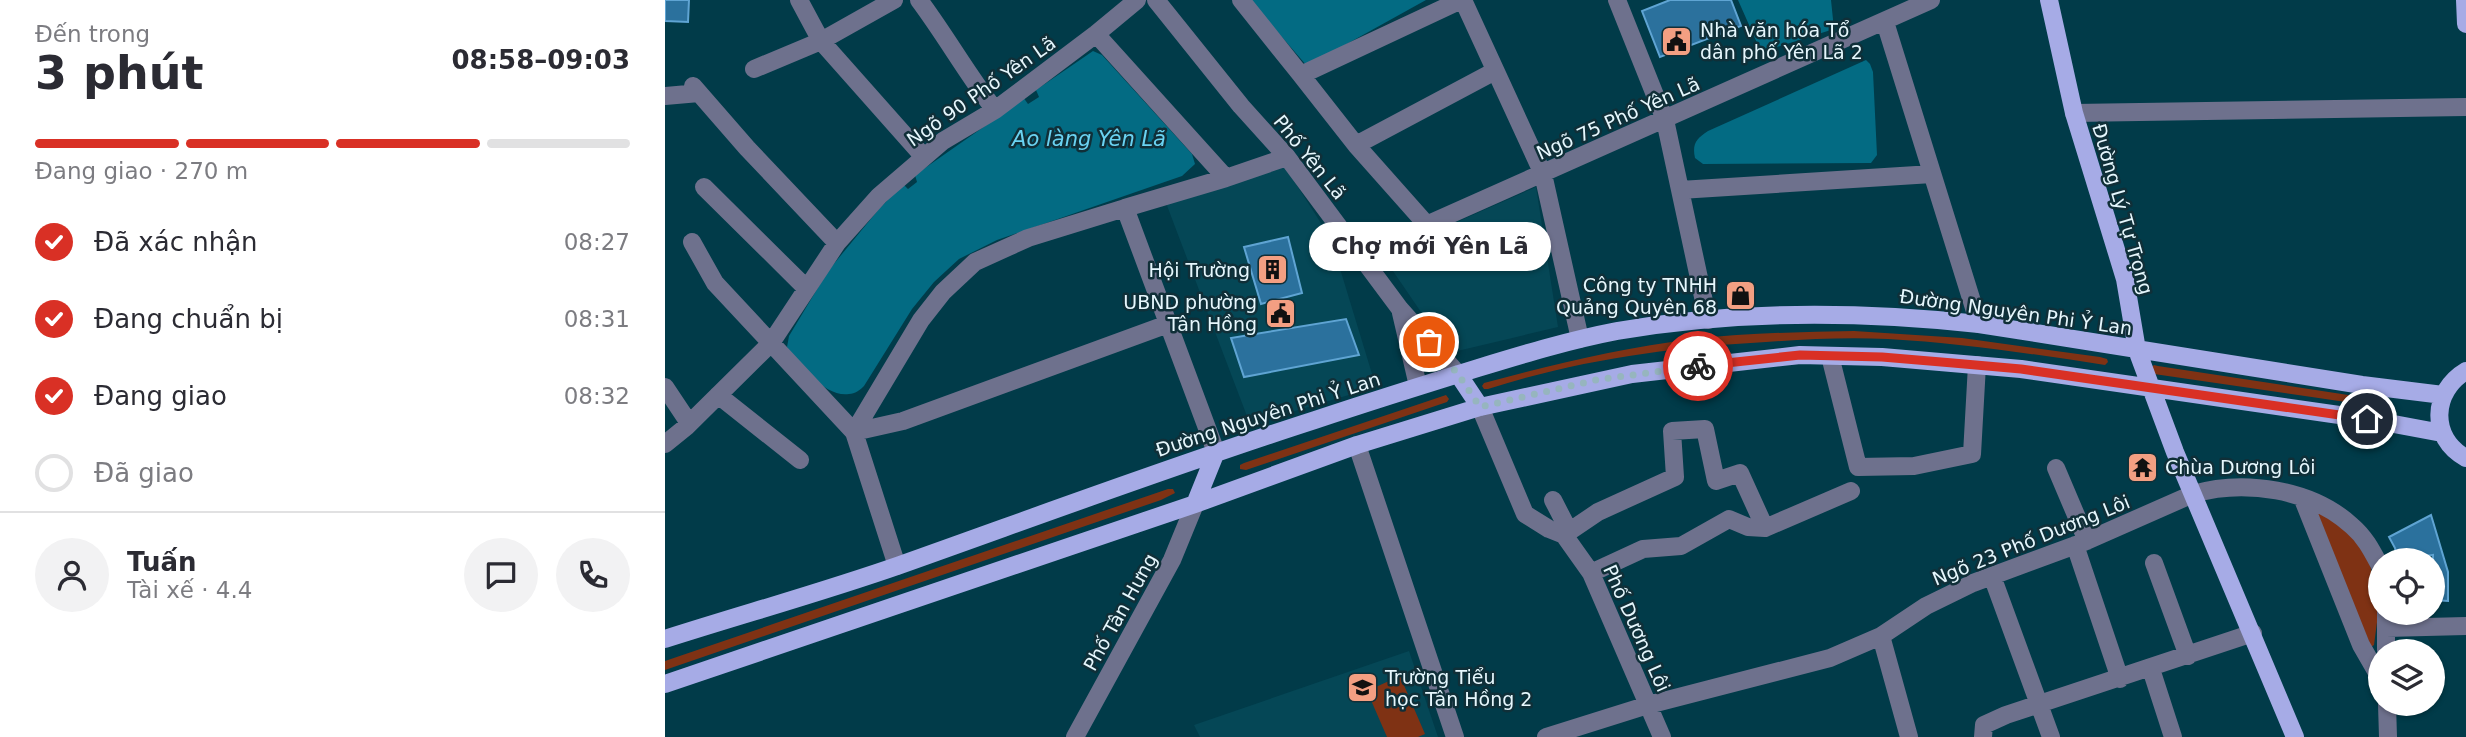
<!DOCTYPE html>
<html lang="vi">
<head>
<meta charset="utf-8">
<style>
	:root { --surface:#fff; --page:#f2f2f3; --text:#2b2b33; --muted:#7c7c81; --line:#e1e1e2; --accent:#d93025 }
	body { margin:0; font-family:"DejaVu Sans",sans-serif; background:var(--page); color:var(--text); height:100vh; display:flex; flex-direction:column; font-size:26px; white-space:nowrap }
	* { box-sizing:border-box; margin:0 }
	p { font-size:23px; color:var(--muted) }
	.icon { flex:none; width:38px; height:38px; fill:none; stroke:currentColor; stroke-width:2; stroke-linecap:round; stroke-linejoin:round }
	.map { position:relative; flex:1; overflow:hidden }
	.panel { display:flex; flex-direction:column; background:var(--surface); width:665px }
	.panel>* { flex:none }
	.buttons { position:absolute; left:1703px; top:548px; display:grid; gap:14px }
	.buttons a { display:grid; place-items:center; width:77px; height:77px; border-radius:50%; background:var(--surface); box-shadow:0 2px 5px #0004; font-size:35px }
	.pin { position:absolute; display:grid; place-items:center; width:60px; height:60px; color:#fff; margin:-30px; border:4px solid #fff; border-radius:50%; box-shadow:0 2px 7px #0007 }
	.courier { position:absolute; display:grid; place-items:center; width:70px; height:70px; margin:-35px; border:5px solid #d93025; border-radius:50%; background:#fff; color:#222; box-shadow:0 2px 9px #0007 }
	.bubble { position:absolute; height:49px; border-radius:24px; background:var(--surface); box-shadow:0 2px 5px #0004; font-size:23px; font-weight:800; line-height:49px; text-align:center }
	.headline em { font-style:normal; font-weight:800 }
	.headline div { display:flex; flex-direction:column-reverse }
	.headline { display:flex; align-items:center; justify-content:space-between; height:119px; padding:0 35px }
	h1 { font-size:46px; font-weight:800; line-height:52px }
	.bar { display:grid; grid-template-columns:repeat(4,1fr); gap:10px 7px; align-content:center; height:84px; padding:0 35px }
	.bar i { height:9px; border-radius:5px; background:var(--line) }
	.bar .active { background:var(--accent) }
	.bar p { grid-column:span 4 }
	.line { display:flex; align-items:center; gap:18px; padding:0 35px; border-top:2px solid var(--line) }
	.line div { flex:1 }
	.round { display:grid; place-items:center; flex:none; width:74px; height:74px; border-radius:37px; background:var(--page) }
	ol { padding:0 35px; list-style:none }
	li { display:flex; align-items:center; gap:21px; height:77px }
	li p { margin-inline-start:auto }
	li .icon { padding:7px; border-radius:50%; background:var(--accent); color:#fff; stroke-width:4 }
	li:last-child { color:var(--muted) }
	li i { width:38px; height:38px; border:4px solid var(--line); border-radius:50% }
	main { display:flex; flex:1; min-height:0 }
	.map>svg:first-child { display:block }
</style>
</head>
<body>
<main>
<section class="panel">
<div class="headline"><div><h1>3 phút</h1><p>Đến trong</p></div><em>08:58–09:03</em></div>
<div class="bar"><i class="active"></i><i class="active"></i><i class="active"></i><i></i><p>Đang giao · 270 m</p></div>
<ol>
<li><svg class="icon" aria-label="check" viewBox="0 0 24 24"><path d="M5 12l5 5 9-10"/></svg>Đã xác nhận<p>08:27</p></li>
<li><svg class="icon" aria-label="check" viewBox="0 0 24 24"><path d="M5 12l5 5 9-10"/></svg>Đang chuẩn bị<p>08:31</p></li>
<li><svg class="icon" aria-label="check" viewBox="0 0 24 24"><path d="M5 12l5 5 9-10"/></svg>Đang giao<p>08:32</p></li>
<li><i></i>Đã giao</li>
</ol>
<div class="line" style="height:126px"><a class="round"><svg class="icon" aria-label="person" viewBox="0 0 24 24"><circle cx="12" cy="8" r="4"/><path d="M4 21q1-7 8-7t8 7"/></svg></a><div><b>Tuấn</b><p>Tài xế · 4.4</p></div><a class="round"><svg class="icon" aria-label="chat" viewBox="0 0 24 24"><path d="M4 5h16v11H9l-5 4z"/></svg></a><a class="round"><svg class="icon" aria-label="phone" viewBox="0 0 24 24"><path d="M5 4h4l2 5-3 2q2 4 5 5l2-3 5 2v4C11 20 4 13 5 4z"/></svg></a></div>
</section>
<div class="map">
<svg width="1801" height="737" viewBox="0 0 1801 737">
	<rect width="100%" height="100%" fill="#013b49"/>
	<path fill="#054756" d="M619 165 666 239 711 387 585 424 501 203Z
		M871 187 893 327 784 353 717 255Z
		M744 651 773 737H535L529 725Z"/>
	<path fill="#7f3214" d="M1189 331 1297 338 1435 357 1442 359 1443 362 1440 365C1368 354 1296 343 1223 339 1183 337 1142 339 1101 342 1008 347 913 360 823 389H819L817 386 819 383C889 364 957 348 1028 339 1081 333 1135 332 1189 331Z
		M1489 365 1493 366 1716 400 1715 407 1489 374 1487 367Z
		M781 395 784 399 782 402 581 470 575 469V465L579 463Z
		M503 489H508L510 493 496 500 0 670V661Z
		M1653 513 1682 526 1705 564 1714 607 1709 645 1706 647 1651 514Z
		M735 676 760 734 753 737H722L702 691Z"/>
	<path fill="#036b83" d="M585 0H761L642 66Z
		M1073 0H1166L1169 29 1096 52Z
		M428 51 437 55 527 154 530 164 517 176 332 240 294 259 269 282 247 309 199 386C195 390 190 394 184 394 161 398 132 364 122 347L124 336 163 271 214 209 238 184 243 189 252 182 250 175 330 119 358 97 363 104 374 97 371 90Z
		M1201 60 1205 64 1208 72 1212 155 1206 163 1038 164 1030 158C1027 144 1031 139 1043 131Z"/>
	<path fill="#2b719d" stroke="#5fa4d3" stroke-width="2" d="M0 0H24L23 22 0 21Z
		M1005 0H1066L1076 26 995 57 977 11Z
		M623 237 637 293 596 304 579 247Z
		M681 319 694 355 579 377 566 338Z
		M1766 515 1783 572V601L1768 600V555L1732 560 1730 548 1724 537Z"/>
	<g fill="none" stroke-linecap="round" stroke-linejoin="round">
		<path stroke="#6e718d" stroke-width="18" d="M134 0 156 41 258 156
			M254 0C281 36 302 74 330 110
			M491 0 576 106 622 157 735 309 793 374
			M576 0 636 75 796 0
			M798 0 878 174 915 339
			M952 0 1000 120 1043 320
			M1220 22 1314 324
			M431 34 561 178
			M89 69 156 41 229 0
			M636 75 691 145 762 225
			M28 86 82 148 172 243
			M0 96 34 93
			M1409 113 1801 107
			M691 145 830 71
			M39 187 141 288
			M1015 190 1267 174
			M27 242 50 283 189 432 232 566
			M694 255 1266 0
			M736 313 753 386
			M1165 356 1193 467 1249 466 1307 454 1312 365
			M0 387 24 423
			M53 395 135 460
			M815 407 860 514 884 529 899 535 926 573 997 737
			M189 432 256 320 278 292 310 262 363 238 460 208
			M189 432 238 421 503 324
			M0 444 21 427 106 343 172 243 214 196 278 141 330 110 431 34 472 0
			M692 445 790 737
			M551 452 460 208 561 178 622 157
			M1391 468 1422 541
			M1637 497 1696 645 1715 678
			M888 500 904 531
			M899 535 933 512 1010 477 1007 431 1040 429 1051 481 1075 473 1100 528
			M1410 545 1455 679
			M1489 563 1523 656
			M926 573 978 549 1016 546 1064 519 1083 527 1100 528 1186 491
			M1327 576 1386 737
			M1721 612V651
			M1721 628 1801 626
			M1216 636 1244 737
			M1486 669 1508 737
			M1722 704 1723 737
			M410 737 507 560 530 504
			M881 737 983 705 1165 658 1216 636 1261 606 1308 583 1419 542 1528 494C1579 479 1647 489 1687 526 1700 537 1707 551 1715 566
			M1318 737 1319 725 1341 715 1588 633"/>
		<path stroke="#a6abe6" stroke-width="18" d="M1384 0 1409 113 1460 279 1472 350 1510 452 1630 737
			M1800 0 1801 24
			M1801 371C1767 391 1764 438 1801 458
			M793 374 815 407
			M530 504 551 452
			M0 639C78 614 158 592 235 565 373 516 510 465 650 420 704 402 758 385 813 368 859 354 905 340 952 331 1072 310 1193 311 1314 324L1697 385 1778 395
			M0 684 530 504 692 445 815 407 967 374 1135 355 1217 357 1356 369 1702 419 1777 433"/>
	</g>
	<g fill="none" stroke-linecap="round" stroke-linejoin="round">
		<path stroke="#96b5be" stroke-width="7" stroke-dasharray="0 12.6" d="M764 342 793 374 815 407 931 380 1033 366"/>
		<path stroke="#d93025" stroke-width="9" d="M1033 366 1135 355 1217 357 1288 363 1356 369 1702 419"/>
	</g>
	<defs>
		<symbol id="civic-square" viewBox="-11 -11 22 22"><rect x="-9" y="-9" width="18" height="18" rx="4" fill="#f39f82" stroke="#102f38"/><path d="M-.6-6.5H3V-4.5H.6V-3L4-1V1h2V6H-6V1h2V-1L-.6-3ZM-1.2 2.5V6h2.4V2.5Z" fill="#111"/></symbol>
		<symbol id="building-square" viewBox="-11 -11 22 22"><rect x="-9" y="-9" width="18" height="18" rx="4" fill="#f39f82" stroke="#102f38"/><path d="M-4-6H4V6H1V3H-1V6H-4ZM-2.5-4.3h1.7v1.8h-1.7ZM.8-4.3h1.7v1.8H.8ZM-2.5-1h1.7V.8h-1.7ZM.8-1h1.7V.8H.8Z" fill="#111"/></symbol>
		<symbol id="shop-square" viewBox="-11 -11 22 22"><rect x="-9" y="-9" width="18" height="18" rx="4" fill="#f39f82" stroke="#102f38"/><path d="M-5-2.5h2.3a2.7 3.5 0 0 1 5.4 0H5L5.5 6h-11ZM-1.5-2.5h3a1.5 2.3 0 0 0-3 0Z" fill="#111"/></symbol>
		<symbol id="temple-square" viewBox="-11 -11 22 22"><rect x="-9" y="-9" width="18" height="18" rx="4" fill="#f39f82" stroke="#102f38"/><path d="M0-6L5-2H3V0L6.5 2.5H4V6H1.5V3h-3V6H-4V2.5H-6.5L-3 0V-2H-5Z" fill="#111"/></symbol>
		<symbol id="school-square" viewBox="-11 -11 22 22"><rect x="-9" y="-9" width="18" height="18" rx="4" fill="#f39f82" stroke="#102f38"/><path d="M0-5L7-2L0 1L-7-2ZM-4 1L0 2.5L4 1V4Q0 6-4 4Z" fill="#111"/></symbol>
	</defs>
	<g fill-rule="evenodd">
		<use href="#civic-square" x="994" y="24" width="35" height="35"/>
		<use href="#building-square" x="590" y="252" width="35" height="35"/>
		<use href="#shop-square" x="1058" y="278" width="35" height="35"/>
		<use href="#civic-square" x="598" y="296" width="35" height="35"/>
		<use href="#temple-square" x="1460" y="450" width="35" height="35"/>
		<use href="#school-square" x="680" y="670" width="35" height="35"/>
	</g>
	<g text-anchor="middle" stroke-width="5" stroke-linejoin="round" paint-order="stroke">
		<g font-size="19" fill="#e6f7fd" stroke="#102f38" text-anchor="start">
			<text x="1035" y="37">Nhà văn hóa Tổ<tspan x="1035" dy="22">dân phố Yên Lã 2</tspan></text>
			<text x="585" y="277" text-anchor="end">Hội Trường</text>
			<text x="1052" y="292" text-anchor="end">Công ty TNHH<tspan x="1052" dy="22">Quảng Quyên 68</tspan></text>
			<text x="592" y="309" text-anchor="end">UBND phường<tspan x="592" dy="22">Tân Hồng</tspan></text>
			<text x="1500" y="474">Chùa Dương Lôi</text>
			<text x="720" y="684">Trường Tiểu<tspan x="720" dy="22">học Tân Hồng 2</tspan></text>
		</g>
		<g font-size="19" fill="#e6f7fd" stroke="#102f38">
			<text transform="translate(316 91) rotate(-35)" y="7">Ngõ 90 Phố Yên Lã</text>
			<text transform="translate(953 118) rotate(-24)" y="7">Ngõ 75 Phố Yên Lã</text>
			<text transform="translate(645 157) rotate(51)" y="7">Phố Yên Lã</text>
			<text transform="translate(1458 209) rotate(74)" y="7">Đường Lý Tự Trọng</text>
			<text transform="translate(1351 312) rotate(8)" y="7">Đường Nguyên Phi Ỷ Lan</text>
			<text transform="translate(603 414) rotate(-18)" y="7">Đường Nguyên Phi Ỷ Lan</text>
			<text transform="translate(1366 540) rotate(-22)" y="7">Ngõ 23 Phố Dương Lôi</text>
			<text transform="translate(455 612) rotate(-61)" y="7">Phố Tân Hưng</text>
			<text transform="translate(972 628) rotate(66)" y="7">Phố Dương Lôi</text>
		</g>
		<g font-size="21" font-style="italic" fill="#6ad3f2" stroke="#102f38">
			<text x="424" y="146">Ao làng Yên Lã</text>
		</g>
	</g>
</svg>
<div class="buttons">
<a><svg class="icon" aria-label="locate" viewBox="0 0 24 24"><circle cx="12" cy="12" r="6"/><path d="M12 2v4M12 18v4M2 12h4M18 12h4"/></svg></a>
<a><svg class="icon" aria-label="layers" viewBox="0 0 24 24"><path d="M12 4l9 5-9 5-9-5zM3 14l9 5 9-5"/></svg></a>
</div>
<div class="pin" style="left:764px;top:342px;background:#ea580c"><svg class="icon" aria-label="bag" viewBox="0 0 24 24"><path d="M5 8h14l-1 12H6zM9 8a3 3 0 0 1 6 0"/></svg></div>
<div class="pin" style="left:1702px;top:419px;background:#1f2937"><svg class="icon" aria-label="home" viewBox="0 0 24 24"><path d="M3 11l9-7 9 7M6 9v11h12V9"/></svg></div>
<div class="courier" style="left:1033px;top:366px"><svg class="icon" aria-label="bike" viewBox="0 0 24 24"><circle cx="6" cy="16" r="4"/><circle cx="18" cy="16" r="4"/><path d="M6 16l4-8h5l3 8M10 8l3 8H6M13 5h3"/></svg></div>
<div class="bubble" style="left:644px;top:222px;width:242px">Chợ mới Yên Lã</div>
</div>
</main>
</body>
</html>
